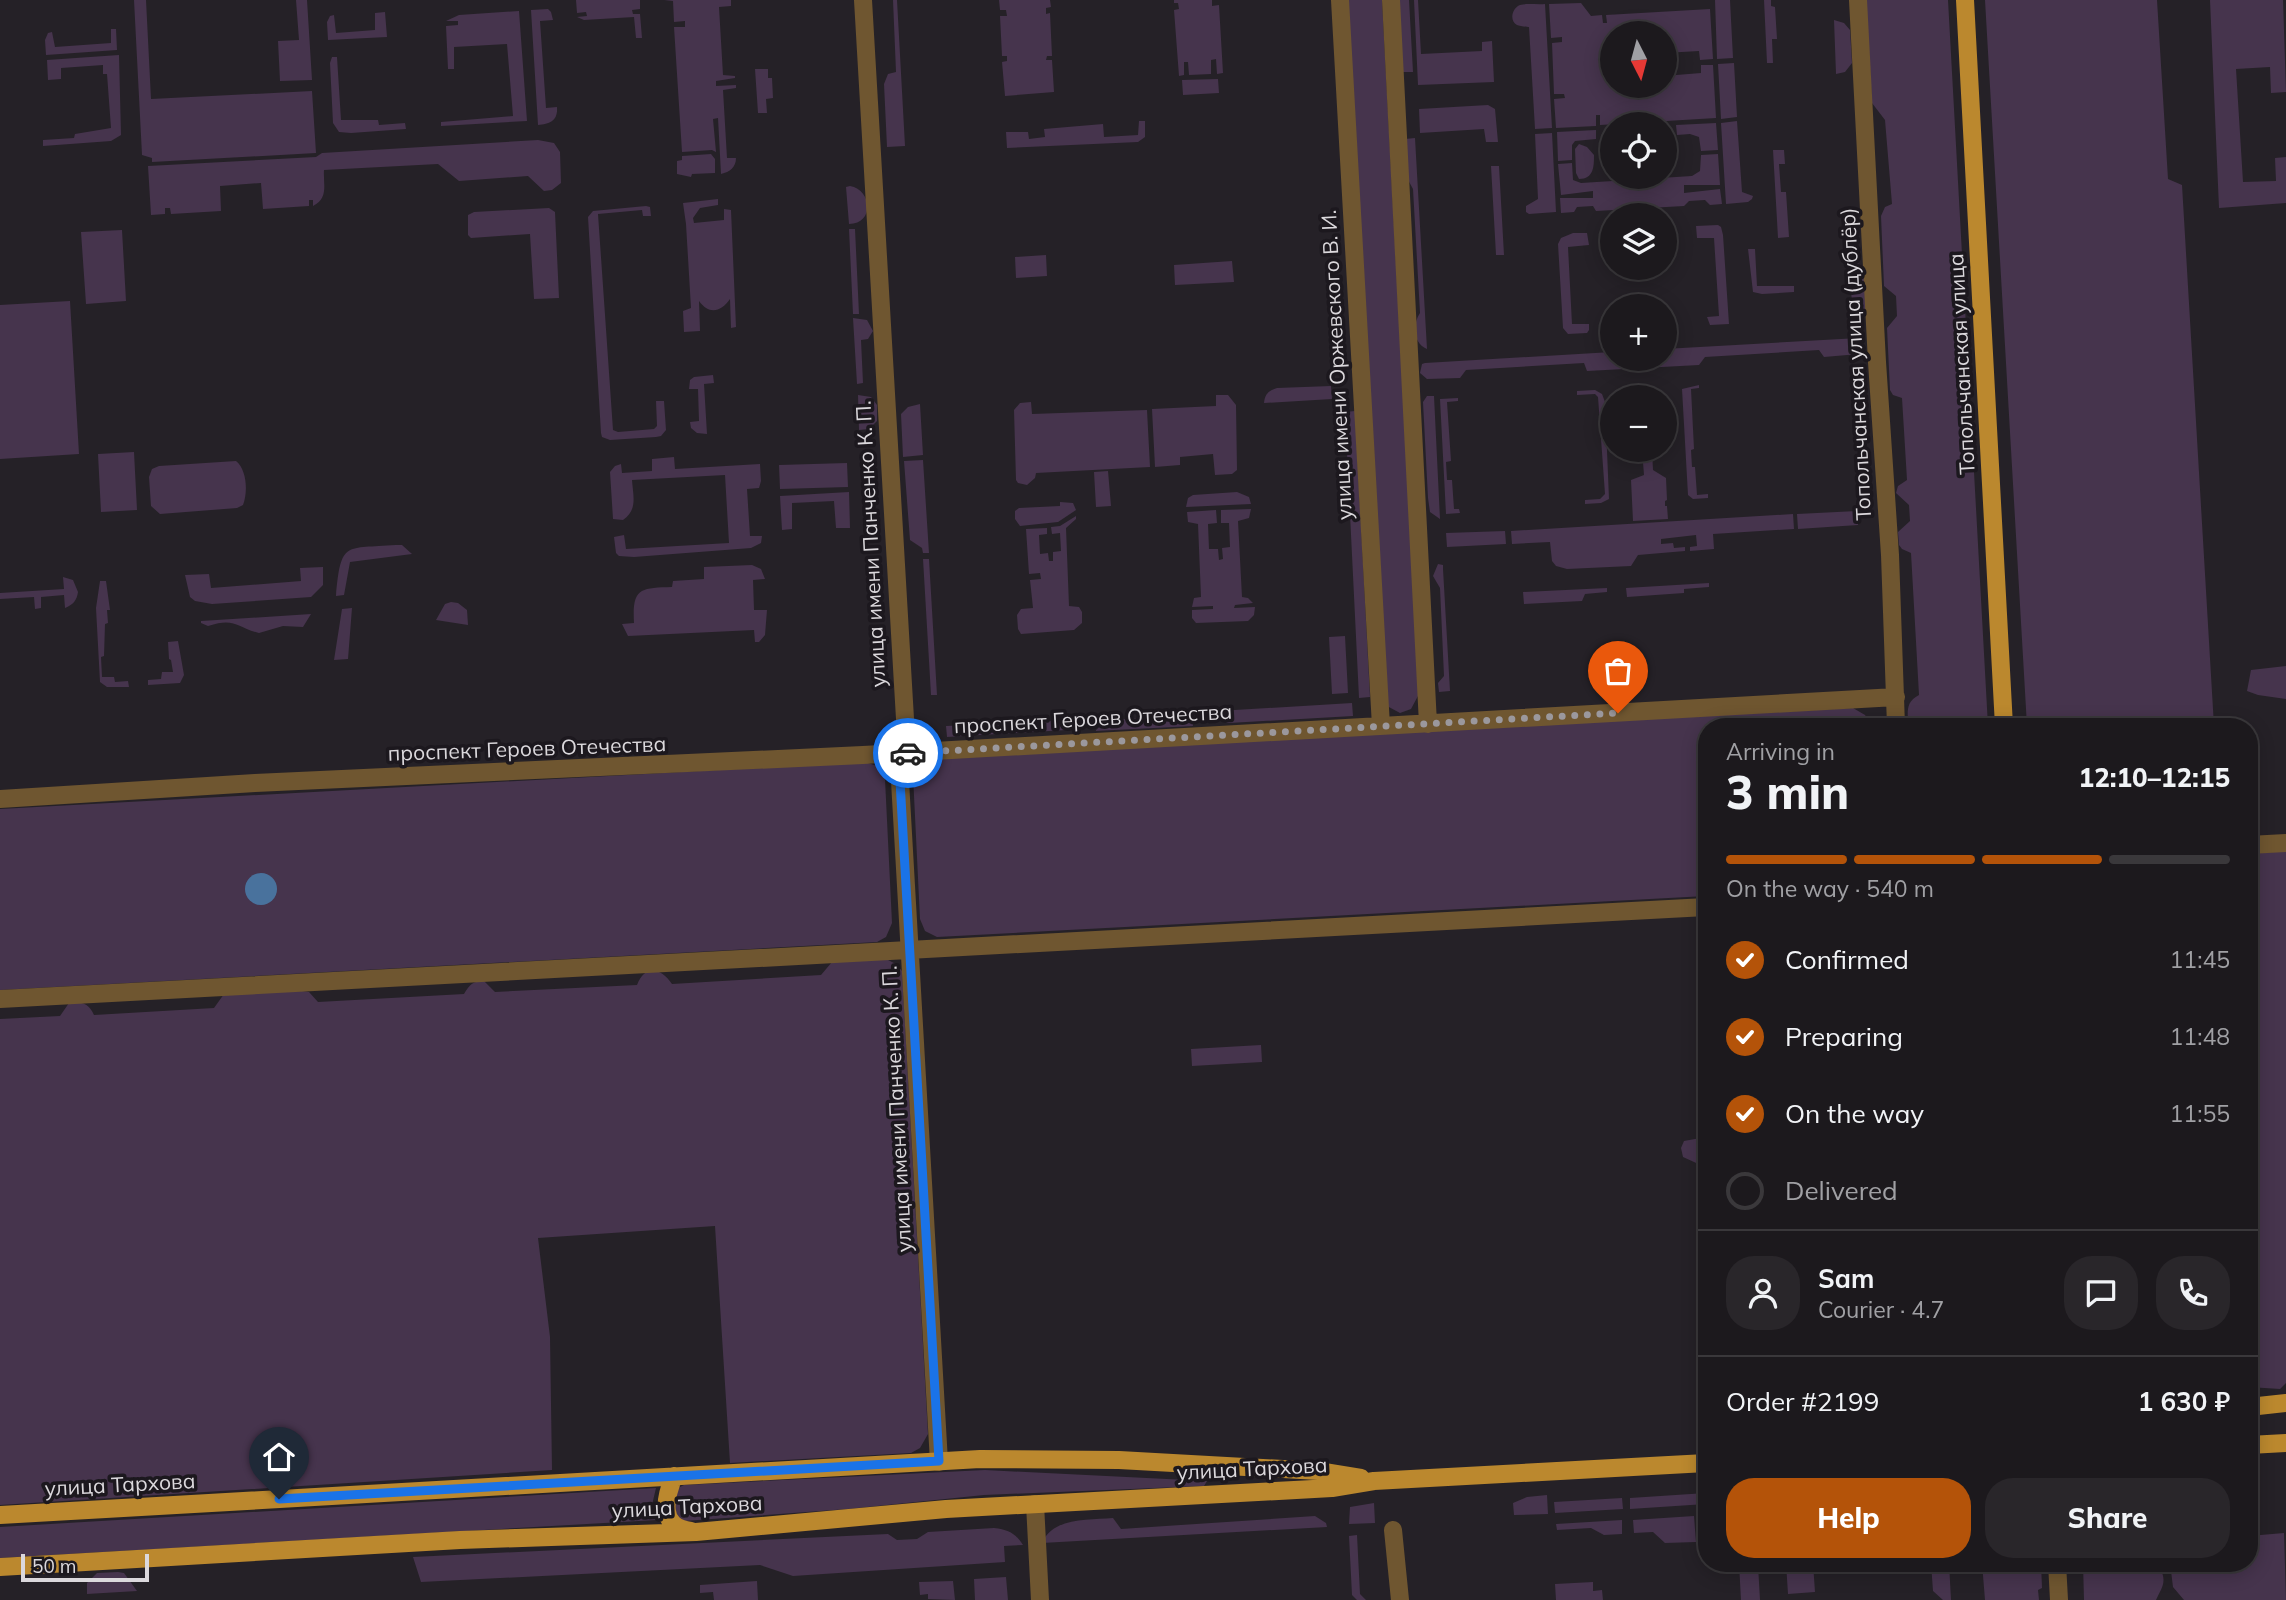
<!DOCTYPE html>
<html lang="en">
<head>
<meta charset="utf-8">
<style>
	:root { --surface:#1c191d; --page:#29262a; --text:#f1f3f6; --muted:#a0a0a4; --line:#3a383b; --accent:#b45309 }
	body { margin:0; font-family:Mulish,sans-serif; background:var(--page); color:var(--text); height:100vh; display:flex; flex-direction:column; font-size:26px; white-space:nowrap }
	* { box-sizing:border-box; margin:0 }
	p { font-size:23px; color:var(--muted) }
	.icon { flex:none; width:38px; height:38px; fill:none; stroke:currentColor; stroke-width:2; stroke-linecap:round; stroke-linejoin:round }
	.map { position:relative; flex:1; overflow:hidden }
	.sheet { position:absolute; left:1698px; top:718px; width:560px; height:854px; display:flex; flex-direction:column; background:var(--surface); border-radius:28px; box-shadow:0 4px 18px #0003,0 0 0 2px var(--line) }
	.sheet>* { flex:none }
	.needle { width:46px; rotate:174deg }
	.fabs { position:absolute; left:1600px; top:21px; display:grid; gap:14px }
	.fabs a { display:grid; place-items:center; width:77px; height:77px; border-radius:50%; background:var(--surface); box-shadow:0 4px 18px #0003,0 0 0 2px var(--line); font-size:35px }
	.scale { position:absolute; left:21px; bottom:18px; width:128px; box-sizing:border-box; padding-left:7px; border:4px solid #dbd8dc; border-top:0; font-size:19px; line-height:24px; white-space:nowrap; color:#dbd8dc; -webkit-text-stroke:5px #1c181e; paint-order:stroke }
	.pin { position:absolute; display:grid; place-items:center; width:60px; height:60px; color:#fff; margin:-72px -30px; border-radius:50% 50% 50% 0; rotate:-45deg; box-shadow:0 0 7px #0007 }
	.pin .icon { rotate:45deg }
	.courier { position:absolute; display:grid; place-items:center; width:70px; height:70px; margin:-35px; border:5px solid #1a73e8; border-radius:50%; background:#fff; color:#222; box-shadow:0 2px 9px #0007 }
	.head em { font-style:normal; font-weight:800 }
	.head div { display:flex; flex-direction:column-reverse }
	.head { display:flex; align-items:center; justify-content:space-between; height:119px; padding:0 28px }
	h1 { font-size:46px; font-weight:800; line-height:52px }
	.bar { display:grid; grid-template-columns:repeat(4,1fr); gap:10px 7px; align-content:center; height:84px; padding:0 28px }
	.bar i { height:9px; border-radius:5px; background:var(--line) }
	.bar .current { background:var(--accent) }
	.bar p { grid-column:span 4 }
	.line { display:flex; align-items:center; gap:18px; padding:0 28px; border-top:2px solid var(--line) }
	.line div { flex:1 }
	.round { display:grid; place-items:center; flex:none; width:74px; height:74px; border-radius:28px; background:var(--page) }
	ol { padding:0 28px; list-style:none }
	li { display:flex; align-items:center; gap:21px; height:77px }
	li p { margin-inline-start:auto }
	li .icon { padding:7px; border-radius:50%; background:var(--accent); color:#fff; stroke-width:4 }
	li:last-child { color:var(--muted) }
	li i { width:38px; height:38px; border:4px solid var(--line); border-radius:50% }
	.cta { display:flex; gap:14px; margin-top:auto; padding:14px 28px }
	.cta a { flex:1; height:80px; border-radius:28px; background:var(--accent); color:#fff; font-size:28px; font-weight:800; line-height:80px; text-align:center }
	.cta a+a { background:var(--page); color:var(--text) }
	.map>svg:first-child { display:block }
</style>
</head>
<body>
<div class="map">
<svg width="2286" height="1600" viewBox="0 0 2286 1600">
	<rect width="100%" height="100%" fill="#252127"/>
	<path fill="#46344d" d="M134 0H146L151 99 312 91 316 153 152 162V158L142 155Z
		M296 0H307L312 80 280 81 278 41 299 40Z
		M576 0H640V9L632 10 633 14H640L642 38H636L634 17 584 20 577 17 587 16 586 12 577 13Z
		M664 0H731V6L719 7 723 75 735 76V78L716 81V86L736 85V88L723 90 727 158H736C736 167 730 172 721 174L718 118 713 119 716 152 712 150 682 152 674 27H685V21L674 22 673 1Z
		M893 0H897L905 146 887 147 884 84 888 74 896 72Z
		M999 0H1050L1051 7 1046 8V14L1050 13 1052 56H1047L1046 60H1052L1054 92 1005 96 1002 62 1007 61V56H1002L1000 16H1007L1006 10H1000Z
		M1174 0H1212V6L1219 5 1223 73 1217 74 1216 59 1211 60V74L1189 75 1188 62H1184V75L1179 76 1174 10 1179 9 1178 3H1174Z
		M1348 0H1382L1419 694 1411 709 1400 713 1387 706Z
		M1399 0H1409L1413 72H1402Z
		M1414 0H1418L1421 54 1482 51V42L1492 41 1494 82 1418 85Z
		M1715 0H1730L1733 58 1717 59Z
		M1764 0H1771V6L1775 7 1777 39H1772L1773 63H1767Z
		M1866 0H1948L1988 726H1908C1908 712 1905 702 1919 695L1911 553 1902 549 1899 545 1898 532 1910 521 1909 505 1896 493 1898 486 1907 480 1902 398 1893 395 1890 390 1887 328 1897 316 1896 296 1884 286 1881 216 1885 207 1892 204 1885 120 1872 103Z
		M1985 0H2157L2168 179 2182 185 2214 726H2027Z
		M2210 0H2283L2286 92 2271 93 2270 67 2236 69 2243 182 2276 181 2275 158 2286 157V203L2219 208Z
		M1581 3 1591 16 1602 15 1603 23H1607L1606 15 1710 9 1713 59 1700 60 1699 51 1664 53V33H1612V86H1664V76L1701 73V65H1713L1716 118 1600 125V115H1596V126L1556 128 1554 99 1565 98 1564 94H1554L1552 43 1562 42V37L1551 38 1549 4Z
		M1545 4 1552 128 1535 129 1529 27C1527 27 1519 26 1517 25 1509 21 1512 8 1520 5 1527 3 1538 5 1545 4Z
		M548 9 551 12 553 20 540 21 546 108 557 107C558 121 550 124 538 125L531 10Z
		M519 11 527 121 441 126V122L513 116 507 44 454 47V69H448L446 26 458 25V21H446L459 15Z
		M385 12 387 37 328 40 327 22 330 16 334 15 336 33 375 30V13Z
		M1834 20 1844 23 1850 30 1852 63 1845 72 1836 74Z
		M111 29H116L117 50 46 55 45 40 48 33 52 32 55 47 111 43Z
		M119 55 121 135 111 141 43 146V140L74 138 75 134 111 128 107 74H103V65L61 68V79L48 80 47 60Z
		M332 57H337L341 120H378L379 125 405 123 406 129 351 133 339 132 333 123 330 63Z
		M1734 63 1737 117 1721 119 1718 64Z
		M755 69H768V78H772L773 98 766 99 767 113H758Z
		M1218 79 1219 93 1183 95 1182 80Z
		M1488 105 1495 109 1498 142H1486L1484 129 1420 133 1419 109Z
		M1139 121H1145V137L1138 142 1007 148 1006 132H1028L1029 139 1045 137 1044 129 1103 124 1104 137 1138 135Z
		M1737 121 1742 192 1753 196 1752 199 1748 202 1726 204 1721 123Z
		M1716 123 1718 150 1701 151 1699 137 1690 134 1677 135 1676 125Z
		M1596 130V139L1575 141 1572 145V160L1558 161 1557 132Z
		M1552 133 1556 212 1529 214 1526 212V206L1538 199 1535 134Z
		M1415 138 1427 349C1413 343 1412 325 1420 313L1413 189 1407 178 1405 139Z
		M538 140 554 143 560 152 561 183 552 190 544 191 528 176 459 181 438 164 324 170C323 184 329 198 313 206V200H309V206L263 209 261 183 220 186 221 211 171 214 170 208H165V214L151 215 148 166 316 157 322 153Z
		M1579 144 1587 147 1594 155C1594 166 1594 179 1579 179L1576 173 1575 149Z
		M1773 150H1784L1785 164H1779L1781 192H1786L1789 237 1778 238Z
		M711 154 715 159V173L692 174 691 177 677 174V161L682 160V156Z
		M1718 154 1720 185H1684V193L1720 189 1722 204 1710 205 1705 200 1689 201 1684 206 1596 211 1593 206 1577 207 1574 212 1561 213 1560 198H1593V191L1561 195 1558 164 1572 163 1573 180 1581 183 1692 176 1700 171 1701 155Z
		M1491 166H1499L1504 255H1496Z
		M850 186C872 190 875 223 849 224L846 187Z
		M718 199V205L700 208 693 218 694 223 724 220V209L731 210 736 327 731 328 730 299C721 312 709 315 699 301L700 331 684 332 683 311 691 308 686 224 683 203Z
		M646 206 650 207 651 216H643L642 210 598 214 613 430 618 432 654 429 657 426 656 401H664L666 430 661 436 656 437 610 440 602 437 601 433 588 217 593 211Z
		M549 208 555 212 559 298 534 299 530 234 471 238 468 235V215L474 212Z
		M1718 225 1721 227 1723 235 1729 324 1710 325 1707 317 1719 316 1714 238H1697L1696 226Z
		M849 229H855L859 314H853Z
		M122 230 126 301 86 304 81 232Z
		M1573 233H1587L1589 245 1568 247 1572 324H1589V330L1587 333 1568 334 1563 328 1558 244 1561 238Z
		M1748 249H1755L1757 286H1794V292L1762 294 1753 292Z
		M1046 255 1047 276 1016 278 1015 257Z
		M1852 260 1865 267 1867 311 1861 317 1853 318 1849 261Z
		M1232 261 1234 282 1175 285 1174 265Z
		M70 301 79 454 0 459V305Z
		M853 318 867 320 873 331 868 339 861 340 863 383 857 384Z
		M1859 338 1864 346 1859 354 1824 357 1819 350 1705 357 1699 365 1587 371 1584 363 1466 370 1460 378 1427 379 1420 373 1422 364 1425 363 1612 352V359H1664V349Z
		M713 375 714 383 704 384 707 434 697 433 691 428 690 422 699 421 698 389H689L690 380 694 377Z
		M1699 385V388L1691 389 1694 449 1691 450 1692 467H1695L1697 495 1708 494V498L1693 499 1688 495 1682 389Z
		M1331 386 1332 399 1264 403C1265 394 1268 391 1277 388Z
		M1595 390 1602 394 1605 402 1609 499 1601 503 1585 504V500L1600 499 1605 494 1598 397 1595 394 1577 395V391Z
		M858 395 871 397 877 405V421L869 429 859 430Z
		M1216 395H1228L1236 405 1237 470 1232 474 1215 475 1213 454 1180 457V465L1155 467 1152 409 1216 406Z
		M1427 396H1434L1440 519 1430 512 1428 498 1423 402Z
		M1458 398V401L1447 402 1451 461 1446 462 1447 480H1452L1454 509H1459L1460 513 1446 514 1440 399Z
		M1031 402 1032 414 1147 410 1150 467 1036 473 1035 478 1027 485 1018 483 1016 480 1014 410 1020 403Z
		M920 404 923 455 903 457 901 414 908 407Z
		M1355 411 1370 697 1359 698 1345 412Z
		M1642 450H1652L1653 470 1666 478 1667 500 1665 501V506H1667L1668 519 1633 521 1631 480 1644 475Z
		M134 452 137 510 101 512 98 454Z
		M674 457 675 469 760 464 761 481 759 488 747 489 750 536H762L761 543 751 548 634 557 619 556 616 553 614 537 624 535 626 549 729 543 725 475 632 480C633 495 638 510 623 520L613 519 610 472 615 466 621 464 622 473 652 471V459Z
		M923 460 929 553H923L922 548 910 540 904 461Z
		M236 461C247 470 248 492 243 505L237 508 160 514 151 506 149 477 152 469 159 466Z
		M847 463 848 487 780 489 779 465Z
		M1108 471 1111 506 1096 507 1094 472Z
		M849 492 850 528H836L834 501 792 503V529L782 530 780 496Z
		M1237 492 1249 497 1251 504 1186 507 1188 498 1193 495Z
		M1060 502 1073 503 1076 510 1058 522 1020 526 1015 519V511L1019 508 1060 506Z
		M1251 509 1249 518 1238 521 1242 597 1248 598 1253 603 1235 605 1234 608 1255 607 1254 615 1248 621 1196 623 1192 618V610L1213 609V606L1192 607 1194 598 1201 597 1198 524 1188 522 1187 512 1216 510 1217 523 1208 524 1209 549H1218L1219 560 1223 559 1222 548 1230 547 1229 523H1221V510Z
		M1857 511 1858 525 1798 529 1797 514Z
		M1793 514 1794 529 1713 534 1714 549 1690 551V547L1697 546 1696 535 1661 539V544L1673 543 1674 548 1685 547V551L1638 555 1631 566 1567 569 1556 566 1552 561 1550 542 1512 544 1511 531Z
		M1076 516V519L1066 528 1069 606 1079 607 1082 612V623L1074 630 1021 634 1018 629 1017 615 1021 609 1033 608 1030 580 1041 579 1040 573 1029 574 1026 529 1047 528V534L1039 535 1040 554 1048 553 1049 561H1053V552L1061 551 1060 533 1052 534 1051 527 1060 526Z
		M1505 531 1506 544 1447 547 1446 533Z
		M396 545H402L412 554 350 562 344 595 336 596C341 540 345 549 396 545Z
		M923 559H929L937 695H931Z
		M1438 564 1443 565V569L1450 691 1439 692 1438 683 1444 676 1440 588 1433 576Z
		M752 565 761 569 765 579 753 580 754 610H767L765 635 759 642H755L754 630 628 636 622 624 634 623C632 588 640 588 672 587L673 581 704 579V567Z
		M323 567V585L311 597 212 604 195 601 190 597 185 575 209 574 211 588 301 581 300 568Z
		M63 577 73 580 78 592C77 600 73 605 65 608L64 595 41 597V608L35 609 34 597 0 599V593L64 589Z
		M100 581H106L110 610H107L108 623 105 624 104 656 101 657 102 677H114L115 682 128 681 129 687H107L100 682 96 608Z
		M1709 583V587L1684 589V593L1627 597 1626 588Z
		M1607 588V592L1585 594 1582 601 1524 604 1523 592Z
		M451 602 458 603 467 610 468 625 436 620 445 604Z
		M352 608 348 659 334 660 342 609Z
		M311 614 303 627 283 626 259 633C236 627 235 617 208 626L201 623V621Z
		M1345 636 1348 693 1332 694 1329 637Z
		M178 641 184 675 180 683 148 685V680L161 679 162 672H173L171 660 169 659 168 642Z
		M2286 666V699L2258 695 2247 691 2251 670Z
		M1352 703 1353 716 1229 723 1222 721 1218 711Z
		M1853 708 1865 715 1871 726H1706V896L937 937 925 931 920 919 913 775 917 763 928 757Z
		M1192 716 1193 726 1095 731 1107 720Z
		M1074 720V725L1066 730 947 737 946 726Z
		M865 762 877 766 885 779 892 923 886 937 877 942 0 990V809Z
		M2286 851V1383L2280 1389 2249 1387V854Z
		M886 959 896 964 902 971 928 1434 920 1448 911 1453 730 1463 715 1226 538 1238 550 1337 552 1470 0 1505V1019L60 1016 69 1003C80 1001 89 1003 94 1015L214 1008 224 994 302 991 309 992 318 1002 464 994C470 984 473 981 484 981L495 992 637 985C645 964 661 968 672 984L821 975 832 962Z
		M1261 1045 1262 1062 1192 1066 1191 1049Z
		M1706 1137V1167H1705L1683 1157 1681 1148 1684 1141Z
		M985 1470 1207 1481 1204 1486 984 1495 848 1509 684 1521 677 1516 672 1496 676 1489 684 1485Z
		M656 1488 652 1505 656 1520 0 1558V1527Z
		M1706 1493V1504L1630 1509V1498Z
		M1547 1495 1548 1514 1514 1515 1513 1503 1527 1497Z
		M1622 1498 1623 1509 1555 1513 1554 1502Z
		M1374 1503 1375 1523 1349 1524 1350 1507Z
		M1315 1516 1326 1523 1327 1527 1042 1543C1053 1517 1089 1520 1113 1518L1121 1529Z
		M1694 1516 1696 1542 1665 1543 1653 1532 1634 1533 1633 1520Z
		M1622 1520V1534L1604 1535 1591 1528 1557 1530 1556 1524Z
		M994 1528C1009 1530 1015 1533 1023 1545L1004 1546 1005 1562 793 1576 760 1565 421 1582 413 1557 888 1534 897 1540 917 1539 928 1532Z
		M2284 1533 2286 1600H2184L2173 1587 2170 1563H2249V1536Z
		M1357 1535 1360 1594 1366 1600H1357L1352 1595 1349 1536Z
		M1739 1563 1758 1565 1760 1600H1741Z
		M1786 1563H1813L1815 1592 1788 1594Z
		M1931 1563H1949L1951 1600H1943L1933 1591Z
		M1982 1563H2041L2042 1588 2038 1590 2039 1600H1985Z
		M2083 1563H2141L2161 1570C2167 1583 2161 1589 2156 1600H2084Z
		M118 1572 124 1573 137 1591 87 1594V1583L97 1573Z
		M1006 1577 1008 1600H975L974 1579Z
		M757 1581 758 1600H714L713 1592 700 1593V1585Z
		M953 1581 955 1600 928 1599V1594L920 1595 919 1582Z
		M1593 1582V1591L1602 1590 1603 1600H1556L1555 1584Z"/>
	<path fill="#49729d" d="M245 889a16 16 0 1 1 32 0a16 16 0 1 1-32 0Z"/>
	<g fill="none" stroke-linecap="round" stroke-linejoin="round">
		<path stroke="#6f5630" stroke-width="18" d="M863 0 907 753 900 781 939 1462
			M1340 0 1381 726
			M1391 0 1428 724
			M1858 0 1877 362 1890 555 1896 726
			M0 799 255 783 863 755 1896 697
			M2249 845 2286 843
			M0 999 1706 907
			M1035 1504 1040 1600
			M1393 1530 1400 1600
			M2057 1563 2059 1600"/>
		<path stroke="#bb882e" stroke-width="18" d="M1965 0 2004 726
			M2249 1407 2286 1403
			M2250 1407 2251 1445
			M2249 1445 2286 1443
			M674 1476C665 1498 658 1527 691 1531
			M0 1515 980 1459 1119 1460 1318 1471 1361 1478
			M0 1567 460 1540 696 1532 946 1509 1332 1488 1374 1481 1706 1463"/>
	</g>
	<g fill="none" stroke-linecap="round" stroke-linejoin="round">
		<path stroke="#9b989d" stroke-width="7" stroke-dasharray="0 12.6" d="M908 753 1618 713"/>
		<path stroke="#1a73e8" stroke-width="9" d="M279 1499 939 1461 900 781 908 753"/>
	</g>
	<g text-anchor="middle" stroke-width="7" stroke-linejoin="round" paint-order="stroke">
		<g font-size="21" fill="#dbd8dc" stroke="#1c181e">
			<text transform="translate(1856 364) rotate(-93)" y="7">Топольчанская улица (дублёр)</text>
			<text transform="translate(1962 364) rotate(-93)" y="7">Топольчанская улица</text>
			<text transform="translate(1337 365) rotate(-93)" y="7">улица имени Оржевского В. И.</text>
			<text transform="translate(871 544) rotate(-93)" y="7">улица имени Панченко К. П.</text>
			<text transform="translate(1093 719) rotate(-3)" y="7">проспект Героев Отечества</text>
			<text transform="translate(527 749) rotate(-2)" y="7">проспект Героев Отечества</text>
			<text transform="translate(897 1109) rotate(-93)" y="7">улица имени Панченко К. П.</text>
			<text transform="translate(1252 1469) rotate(-3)" y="7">улица Тархова</text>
			<text transform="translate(120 1485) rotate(-3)" y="7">улица Тархова</text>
			<text transform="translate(687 1507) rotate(-3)" y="7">улица Тархова</text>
		</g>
	</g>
</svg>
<div class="fabs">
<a><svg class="needle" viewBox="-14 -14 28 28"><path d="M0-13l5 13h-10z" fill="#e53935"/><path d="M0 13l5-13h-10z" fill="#a0a0a4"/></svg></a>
<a><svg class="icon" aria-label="locate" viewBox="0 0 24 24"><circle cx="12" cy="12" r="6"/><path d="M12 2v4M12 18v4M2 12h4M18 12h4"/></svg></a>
<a><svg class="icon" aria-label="layers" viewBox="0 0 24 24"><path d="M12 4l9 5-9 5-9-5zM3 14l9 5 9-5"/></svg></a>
<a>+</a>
<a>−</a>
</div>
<div class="scale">50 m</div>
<div class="pin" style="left:1618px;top:713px;background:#ea580c"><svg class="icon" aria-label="bag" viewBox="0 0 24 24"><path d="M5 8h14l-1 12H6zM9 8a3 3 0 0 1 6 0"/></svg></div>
<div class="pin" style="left:279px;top:1499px;background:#1f2937"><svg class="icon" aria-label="home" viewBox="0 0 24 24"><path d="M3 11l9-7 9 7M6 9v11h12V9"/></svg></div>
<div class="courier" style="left:908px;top:753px"><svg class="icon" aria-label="car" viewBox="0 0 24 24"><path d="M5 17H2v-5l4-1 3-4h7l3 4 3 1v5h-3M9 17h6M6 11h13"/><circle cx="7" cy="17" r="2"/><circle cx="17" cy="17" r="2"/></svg></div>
<section class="sheet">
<div class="head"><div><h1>3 min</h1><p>Arriving in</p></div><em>12:10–12:15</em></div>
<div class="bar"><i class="current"></i><i class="current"></i><i class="current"></i><i></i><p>On the way · 540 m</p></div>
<ol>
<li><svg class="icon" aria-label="check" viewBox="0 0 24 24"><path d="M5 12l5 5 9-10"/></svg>Confirmed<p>11:45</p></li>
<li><svg class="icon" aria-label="check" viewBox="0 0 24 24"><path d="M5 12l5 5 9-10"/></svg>Preparing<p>11:48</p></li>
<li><svg class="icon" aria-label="check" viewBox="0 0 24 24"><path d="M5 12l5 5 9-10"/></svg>On the way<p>11:55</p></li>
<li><i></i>Delivered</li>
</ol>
<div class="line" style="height:126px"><a class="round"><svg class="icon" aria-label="person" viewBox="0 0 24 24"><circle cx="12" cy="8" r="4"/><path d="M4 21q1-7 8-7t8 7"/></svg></a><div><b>Sam</b><p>Courier · 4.7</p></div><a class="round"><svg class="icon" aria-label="chat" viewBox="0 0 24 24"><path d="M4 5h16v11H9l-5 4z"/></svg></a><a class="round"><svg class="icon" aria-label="phone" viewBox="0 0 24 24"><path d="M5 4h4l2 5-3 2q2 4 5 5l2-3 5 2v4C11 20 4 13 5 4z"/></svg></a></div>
<div class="line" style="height:91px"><div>Order #2199</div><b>1 630 ₽</b></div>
<div class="cta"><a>Help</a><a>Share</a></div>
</section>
</div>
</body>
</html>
